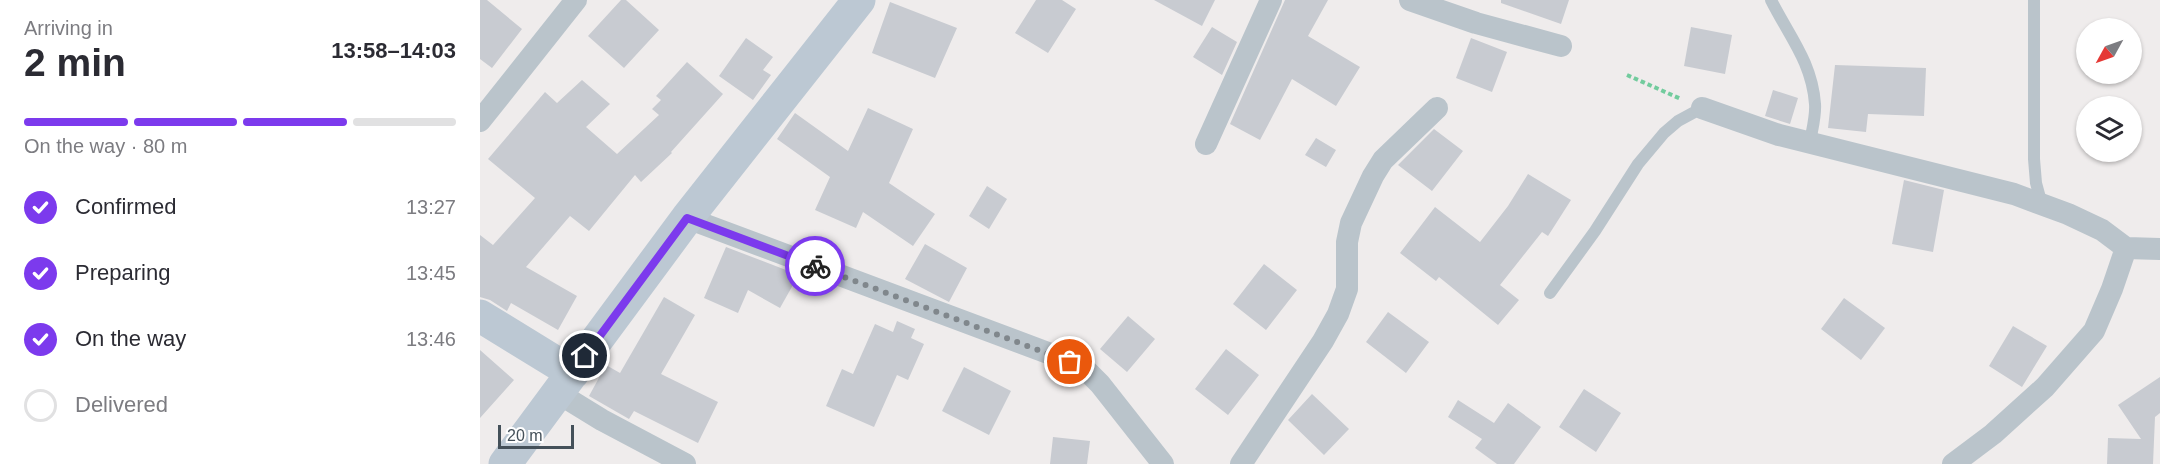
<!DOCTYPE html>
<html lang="en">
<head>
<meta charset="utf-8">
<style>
	:root { --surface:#fff; --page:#f7f7f7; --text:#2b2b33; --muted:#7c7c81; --line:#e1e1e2; --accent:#7c3aed }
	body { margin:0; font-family:Arial,sans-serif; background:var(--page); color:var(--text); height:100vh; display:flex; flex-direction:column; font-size:22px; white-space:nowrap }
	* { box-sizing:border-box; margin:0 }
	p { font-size:20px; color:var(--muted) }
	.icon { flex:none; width:33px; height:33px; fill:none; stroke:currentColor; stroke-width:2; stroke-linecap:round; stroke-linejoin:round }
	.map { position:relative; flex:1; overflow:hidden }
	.panel { display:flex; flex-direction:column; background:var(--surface); width:480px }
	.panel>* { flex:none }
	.needle { width:39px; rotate:230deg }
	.controls { position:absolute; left:1596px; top:18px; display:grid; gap:12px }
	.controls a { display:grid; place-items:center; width:66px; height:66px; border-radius:50%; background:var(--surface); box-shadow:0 2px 4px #0004; font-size:30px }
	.scale { position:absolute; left:18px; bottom:15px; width:76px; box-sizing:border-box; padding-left:6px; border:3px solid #445059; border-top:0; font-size:16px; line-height:21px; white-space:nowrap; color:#445059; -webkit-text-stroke:4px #fff; paint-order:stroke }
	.pin { position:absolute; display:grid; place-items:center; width:51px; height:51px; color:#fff; margin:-26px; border:3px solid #fff; border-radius:50%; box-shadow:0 2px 6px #0007 }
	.courier { position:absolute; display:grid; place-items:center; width:60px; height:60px; margin:-30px; border:4px solid #7c3aed; border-radius:50%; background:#fff; color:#222; box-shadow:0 2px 8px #0007 }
	.summary em { font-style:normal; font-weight:700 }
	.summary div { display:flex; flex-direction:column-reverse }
	.summary { display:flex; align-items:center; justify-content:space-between; height:102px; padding:0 24px }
	h1 { font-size:39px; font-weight:700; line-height:45px }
	.bar { display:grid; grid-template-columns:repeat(4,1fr); gap:9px 6px; align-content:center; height:72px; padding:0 24px }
	.bar i { height:8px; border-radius:4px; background:var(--line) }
	.bar .active { background:var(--accent) }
	.bar p { grid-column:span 4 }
	ol { padding:0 24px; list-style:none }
	li { display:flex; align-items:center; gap:18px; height:66px }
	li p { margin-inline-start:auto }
	li .icon { padding:6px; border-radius:50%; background:var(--accent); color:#fff; stroke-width:4 }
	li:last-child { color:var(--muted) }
	li i { width:33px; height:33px; border:3px solid var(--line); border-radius:50% }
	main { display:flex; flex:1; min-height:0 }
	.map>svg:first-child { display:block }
</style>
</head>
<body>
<main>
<section class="panel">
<div class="summary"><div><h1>2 min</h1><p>Arriving in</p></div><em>13:58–14:03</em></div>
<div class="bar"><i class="active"></i><i class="active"></i><i class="active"></i><i></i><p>On the way · 80 m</p></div>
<ol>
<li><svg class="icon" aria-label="check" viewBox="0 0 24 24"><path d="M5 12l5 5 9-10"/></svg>Confirmed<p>13:27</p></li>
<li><svg class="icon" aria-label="check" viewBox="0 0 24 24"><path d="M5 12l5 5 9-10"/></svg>Preparing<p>13:45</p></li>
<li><svg class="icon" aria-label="check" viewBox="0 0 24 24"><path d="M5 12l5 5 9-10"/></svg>On the way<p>13:46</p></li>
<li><i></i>Delivered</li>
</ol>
</section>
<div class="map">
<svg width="1680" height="464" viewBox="0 0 1680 464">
	<rect width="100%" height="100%" fill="#efecec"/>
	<path fill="#c8cbd1" d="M0 0H7L42 29 12 68 0 59Z
		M141 0H146L179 30 144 68 108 36Z
		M556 0H582L596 9 568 53 535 33Z
		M674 0H735L722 26Z
		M805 0H848L828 36 880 67 856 106 812 79 780 140 750 124Z
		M1021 0H1089L1081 24 1021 3Z
		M410 2 477 28 455 78 392 53Z
		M732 27 757 42 742 75 713 57Z
		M1211 27 1252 35 1245 74 1204 66Z
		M266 38 293 57 283 70 291 75 273 100 239 76Z
		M991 38 1027 52 1012 92 976 78Z
		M207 62 243 94 191 152 192 153 161 182 155 175 109 231 90 216 46 267 97 296 78 330 31 303 27 311 10 300 0 297V235L13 245 55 198 8 159 65 92 77 103 102 80 130 104 106 127 137 154 179 115 172 109 181 100 176 96Z
		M1355 65 1446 68 1444 116 1388 114 1386 132 1348 128Z
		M1293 90 1318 98 1310 124 1285 116Z
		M388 108 433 129 409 183 455 214 433 246 383 212 376 228 335 210 350 177 297 139 315 113 368 151Z
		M954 129 983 151 952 191 918 165Z
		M836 138 856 150 846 167 825 155Z
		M1048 174 1091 200 1068 236 1062 232 1020 285 1039 300 1018 325 959 277 956 281 920 253 955 207 1000 242 1028 206Z
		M1424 180 1464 190 1453 252 1412 244Z
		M507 186 527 199 509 229 489 216Z
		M445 244 487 268 469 302 425 279Z
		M246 247 306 270 318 276 300 308 268 290 258 313 224 298Z
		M784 264 817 290 786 330 753 304Z
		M184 297 215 315 181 374 238 402 218 443 154 411 149 419 109 396 126 365 140 373Z
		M1364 298 1405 328 1381 360 1341 329Z
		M908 312 949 342 926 373 886 342Z
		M648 316 675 339 647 372 620 349Z
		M417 321 435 329 431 338 444 344 428 380 417 375 394 427 346 406 362 369 373 374 395 324 413 332Z
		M1533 326 1567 346 1542 387 1509 366Z
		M746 349 779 375 748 415 715 389Z
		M0 350 34 380 0 418Z
		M484 367 531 391 509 435 462 411Z
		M1680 377V413L1675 417 1673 464H1627L1628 438 1661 439 1638 405Z
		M1104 389 1141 413 1116 452 1079 427Z
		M832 394 869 429 844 455 808 420Z
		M978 400 1014 423 1028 403 1061 427 1034 464H1017L995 448 1002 439 968 417Z
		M573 437 610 441 607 464H570Z"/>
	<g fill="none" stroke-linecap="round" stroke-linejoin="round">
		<path stroke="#72cb9d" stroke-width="4" stroke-dasharray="4.5 3" stroke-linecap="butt" d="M1147 75 1201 99"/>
		<path stroke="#bac4cb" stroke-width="12" d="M1291 0C1309 36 1332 62 1335 104 1336 116 1332 130 1330 142
			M1554 0V159L1556 183 1562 205
			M1070 293 1115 231 1158 164 1184 133 1198 121 1222 108"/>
		<path stroke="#bac4cb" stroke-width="22" d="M930 0 996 23 1081 46
			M1222 108 1299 135 1534 194 1588 214 1622 230 1646 248 1680 249
			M0 121 96 0
			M726 144 791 0
			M207 218 576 356 604 368 620 384 683 464
			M78 393 122 420 205 464
			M761 464 843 341 858 314 867 289V242L871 223 893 176 903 160 957 108
			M1473 464 1513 434 1565 387 1614 331 1632 289 1646 248"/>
		<path stroke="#bcc8d3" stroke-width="33" d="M0 316 93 373
			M25 464 207 218 379 0"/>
	</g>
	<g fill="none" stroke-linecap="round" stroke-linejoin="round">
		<path stroke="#80878c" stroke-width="6" stroke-dasharray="0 10.8" d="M335 266 590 362"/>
		<path stroke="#7c3aed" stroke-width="8" d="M105 356 207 218 335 266"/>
	</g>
</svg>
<div class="controls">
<a><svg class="needle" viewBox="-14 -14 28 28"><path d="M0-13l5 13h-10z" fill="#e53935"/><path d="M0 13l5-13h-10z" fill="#7c7c81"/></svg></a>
<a><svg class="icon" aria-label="layers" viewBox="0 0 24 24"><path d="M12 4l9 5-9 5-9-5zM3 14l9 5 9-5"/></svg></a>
</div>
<div class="scale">20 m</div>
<div class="pin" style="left:590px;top:362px;background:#ea580c"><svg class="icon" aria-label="bag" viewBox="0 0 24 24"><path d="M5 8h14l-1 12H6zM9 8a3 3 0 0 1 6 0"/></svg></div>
<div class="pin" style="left:105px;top:356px;background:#1f2937"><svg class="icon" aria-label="home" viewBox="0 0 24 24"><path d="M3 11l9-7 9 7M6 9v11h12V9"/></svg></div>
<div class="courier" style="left:335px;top:266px"><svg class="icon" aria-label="bike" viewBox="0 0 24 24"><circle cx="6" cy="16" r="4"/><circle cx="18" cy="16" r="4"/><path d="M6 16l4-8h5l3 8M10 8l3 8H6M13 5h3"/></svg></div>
</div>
</main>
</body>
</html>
